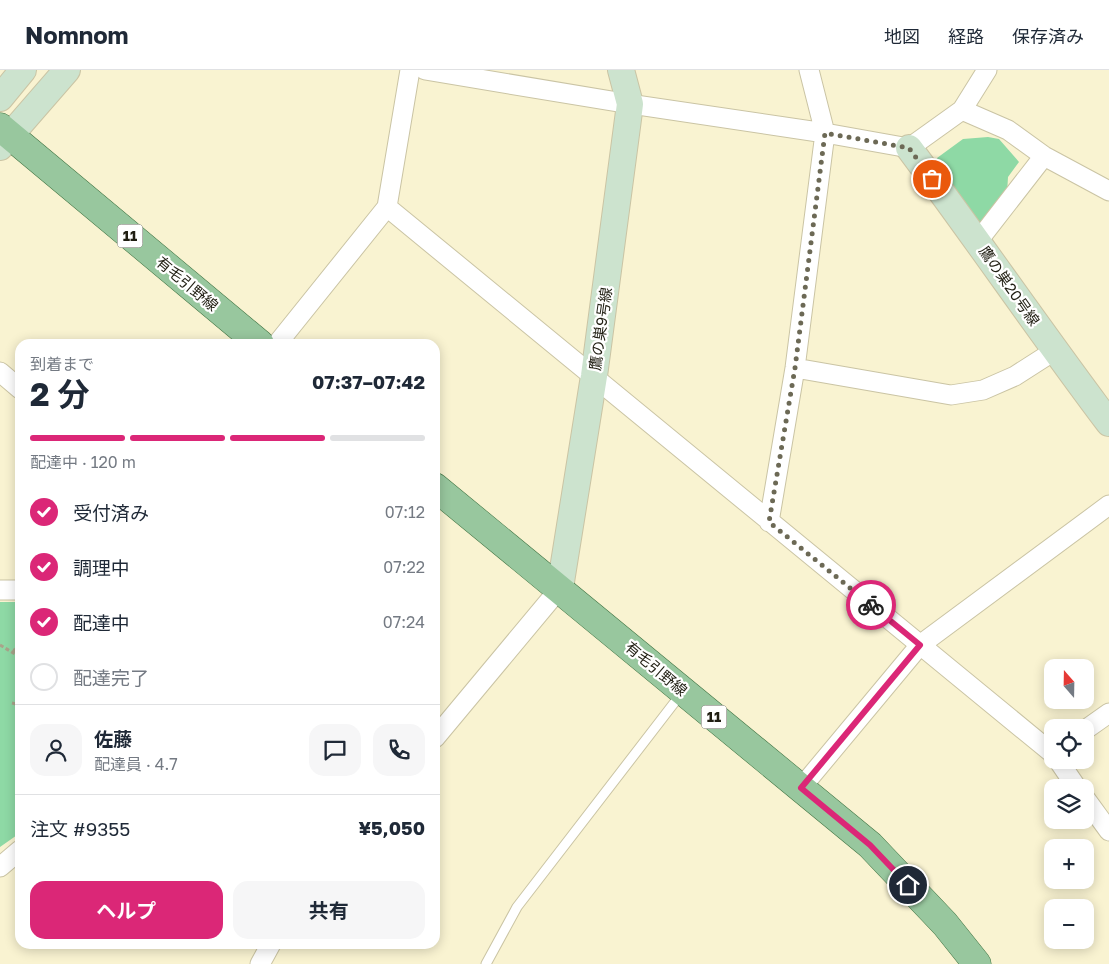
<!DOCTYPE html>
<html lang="ja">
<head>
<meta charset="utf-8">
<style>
	:root { --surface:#fff; --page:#f6f6f7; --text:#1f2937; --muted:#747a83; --line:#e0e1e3; --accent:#db2777 }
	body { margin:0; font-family:"Golos Text","Noto Sans JP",sans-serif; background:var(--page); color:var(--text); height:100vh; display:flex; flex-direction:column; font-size:19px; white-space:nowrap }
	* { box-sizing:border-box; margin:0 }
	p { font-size:16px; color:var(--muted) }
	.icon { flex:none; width:28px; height:28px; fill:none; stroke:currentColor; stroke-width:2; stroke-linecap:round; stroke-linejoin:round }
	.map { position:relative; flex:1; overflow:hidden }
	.side { position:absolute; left:15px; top:269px; width:425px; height:610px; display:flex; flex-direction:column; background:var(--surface); border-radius:15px; box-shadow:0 2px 12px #0003 }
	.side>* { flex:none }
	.needle { width:32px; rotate:340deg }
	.controls { position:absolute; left:1044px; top:589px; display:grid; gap:10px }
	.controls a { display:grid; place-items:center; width:50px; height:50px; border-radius:10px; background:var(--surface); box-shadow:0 2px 12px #0003; font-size:25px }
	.pin { position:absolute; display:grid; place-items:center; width:42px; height:42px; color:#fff; margin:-21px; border:2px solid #fff; border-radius:50%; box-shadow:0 1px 5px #0007 }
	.courier { position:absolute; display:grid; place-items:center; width:50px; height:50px; margin:-25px; border:4px solid #db2777; border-radius:50%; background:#fff; color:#222; box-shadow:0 1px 6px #0007 }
	.headline em { font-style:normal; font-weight:700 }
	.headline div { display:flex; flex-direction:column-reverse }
	.headline { display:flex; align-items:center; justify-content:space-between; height:85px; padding:0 15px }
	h1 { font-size:32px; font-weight:700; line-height:38px }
	.bar { display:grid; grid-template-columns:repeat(4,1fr); gap:8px 5px; align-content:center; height:60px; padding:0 15px }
	.bar i { height:6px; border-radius:4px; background:var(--line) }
	.bar .active { background:var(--accent) }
	.bar p { grid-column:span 4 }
	.line { display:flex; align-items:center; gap:12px; padding:0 15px; border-top:1px solid var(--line) }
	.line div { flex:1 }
	.round { display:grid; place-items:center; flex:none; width:52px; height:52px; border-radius:15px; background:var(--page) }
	ol { padding:0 15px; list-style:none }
	li { display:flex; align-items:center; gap:15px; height:55px }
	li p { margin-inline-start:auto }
	li .icon { padding:5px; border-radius:50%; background:var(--accent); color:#fff; stroke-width:4 }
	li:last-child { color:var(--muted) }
	li i { width:28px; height:28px; border:2px solid var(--line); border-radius:50% }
	.primary-button { display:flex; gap:10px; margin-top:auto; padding:10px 15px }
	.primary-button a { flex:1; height:58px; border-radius:15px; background:var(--accent); color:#fff; font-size:20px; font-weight:700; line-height:58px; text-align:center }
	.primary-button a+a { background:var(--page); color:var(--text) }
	header { display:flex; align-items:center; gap:30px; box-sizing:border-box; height:70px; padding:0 25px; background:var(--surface); border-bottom:1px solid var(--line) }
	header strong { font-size:24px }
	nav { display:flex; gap:28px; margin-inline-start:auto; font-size:18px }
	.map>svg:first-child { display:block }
</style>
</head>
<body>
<header>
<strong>Nomnom</strong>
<nav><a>地図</a><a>経路</a><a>保存済み</a></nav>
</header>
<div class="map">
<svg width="1109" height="894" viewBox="0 0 1109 894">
	<rect width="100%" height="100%" fill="#f9f3d1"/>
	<path fill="#8ed9a5" d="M988 67 999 69 1019 92 1008 107 1007 124 980 157 941 103 937 88 963 69Z
		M0 532H20V763L0 777Z"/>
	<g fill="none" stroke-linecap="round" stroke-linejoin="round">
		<defs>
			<path id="lane" d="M486 894 517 837 681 624"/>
			<path id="street" d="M425 0 630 34 825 63 909 78 962 40 1008 60 1044 86 1109 121
				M962 40 987 0
				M387 137 1052 683
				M978 171 1044 86
				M277 274 387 137 410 0
				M795 298 951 325 983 320 1015 306 1054 281
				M0 302 20 319
				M769 452 795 298 825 63 809 0
				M0 520H20
				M1085 660 1109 643
				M435 668 560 518
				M1058 690 1077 718
				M801 718 920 575 1109 435
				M1085 728 1109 761
				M0 797 20 780
				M260 894 271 874"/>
			<path id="secondary" d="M0 28 23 0
				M0 77 67 0
				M909 78C977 169 1041 263 1109 353
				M560 518 594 306 630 34 621 0"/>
			<path id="primary" d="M0 57 260 274
				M435 417 870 775 945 854 977 894"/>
		</defs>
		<use href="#lane" stroke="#cac4a4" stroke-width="11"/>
		<use href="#street" stroke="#cac4a4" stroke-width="21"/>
		<use href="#secondary" stroke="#cac4a4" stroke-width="28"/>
		<use href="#primary" stroke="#427443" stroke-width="29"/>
		<path stroke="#a9a48a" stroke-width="3" stroke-dasharray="4 2.5" stroke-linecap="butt" d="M0 575 20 587
			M13 582 20 572
			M12 633 20 635
			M17 685 20 688"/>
		<use href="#lane" stroke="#fff" stroke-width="9"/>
		<use href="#street" stroke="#fff" stroke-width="19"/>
		<use href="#secondary" stroke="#cce3ce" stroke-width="26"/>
		<use href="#primary" stroke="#98c79e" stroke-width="28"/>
	</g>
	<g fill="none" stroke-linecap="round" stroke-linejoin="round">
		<path stroke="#6c6955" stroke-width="5" stroke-dasharray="0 9" d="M871 535 769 452 795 298 825 63 909 78 932 109"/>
		<path stroke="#db2777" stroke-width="6" d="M871 535 920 575 801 718 870 775 908 815"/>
	</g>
	<g text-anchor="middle" stroke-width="4.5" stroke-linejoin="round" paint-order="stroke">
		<g fill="#fff" stroke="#636259" stroke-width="1">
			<rect x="117.5" y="154.5" width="25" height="23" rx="4"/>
			<rect x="701.5" y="635.5" width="25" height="23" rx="4"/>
		</g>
		<g font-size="14" font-weight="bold" fill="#201e12">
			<text x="130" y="171">11</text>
			<text x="714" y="652">11</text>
		</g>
		<g font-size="15" fill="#201e12" stroke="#fff">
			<text transform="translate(187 214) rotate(40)" y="5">有毛引野線</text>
			<text transform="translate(1009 216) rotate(55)" y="5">鷹の巣20号線</text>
			<text transform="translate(601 259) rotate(-82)" y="5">鷹の巣9号線</text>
			<text transform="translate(656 599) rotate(40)" y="5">有毛引野線</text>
		</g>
	</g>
</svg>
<div class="controls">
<a><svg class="needle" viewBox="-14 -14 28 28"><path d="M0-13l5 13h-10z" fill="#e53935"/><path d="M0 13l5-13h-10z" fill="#747a83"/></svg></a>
<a><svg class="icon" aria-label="locate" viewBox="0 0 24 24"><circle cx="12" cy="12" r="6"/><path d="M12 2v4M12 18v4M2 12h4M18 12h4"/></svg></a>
<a><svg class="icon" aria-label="layers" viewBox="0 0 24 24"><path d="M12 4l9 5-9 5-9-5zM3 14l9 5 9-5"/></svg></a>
<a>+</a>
<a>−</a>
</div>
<div class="pin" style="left:932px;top:109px;background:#ea580c"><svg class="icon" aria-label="bag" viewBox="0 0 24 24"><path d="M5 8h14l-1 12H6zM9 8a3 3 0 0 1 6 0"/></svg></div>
<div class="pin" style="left:908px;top:815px;background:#1f2937"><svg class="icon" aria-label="home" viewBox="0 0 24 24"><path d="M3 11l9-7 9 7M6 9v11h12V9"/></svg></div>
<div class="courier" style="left:871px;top:535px"><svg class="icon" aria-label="bike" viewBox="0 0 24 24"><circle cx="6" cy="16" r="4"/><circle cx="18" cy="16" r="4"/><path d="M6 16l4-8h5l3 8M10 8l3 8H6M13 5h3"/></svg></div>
<section class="side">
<div class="headline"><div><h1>2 分</h1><p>到着まで</p></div><em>07:37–07:42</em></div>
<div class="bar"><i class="active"></i><i class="active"></i><i class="active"></i><i></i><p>配達中 · 120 m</p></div>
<ol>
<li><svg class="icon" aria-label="check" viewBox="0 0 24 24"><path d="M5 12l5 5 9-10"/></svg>受付済み<p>07:12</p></li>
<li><svg class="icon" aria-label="check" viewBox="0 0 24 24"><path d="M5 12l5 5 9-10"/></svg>調理中<p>07:22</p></li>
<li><svg class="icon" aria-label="check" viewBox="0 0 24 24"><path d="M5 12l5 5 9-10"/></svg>配達中<p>07:24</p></li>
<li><i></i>配達完了</li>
</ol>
<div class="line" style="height:90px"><a class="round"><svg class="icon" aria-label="person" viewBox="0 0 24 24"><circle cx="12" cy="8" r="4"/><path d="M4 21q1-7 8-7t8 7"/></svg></a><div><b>佐藤</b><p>配達員 · 4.7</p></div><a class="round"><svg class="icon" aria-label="chat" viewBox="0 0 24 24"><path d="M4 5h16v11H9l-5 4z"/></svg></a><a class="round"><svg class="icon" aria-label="phone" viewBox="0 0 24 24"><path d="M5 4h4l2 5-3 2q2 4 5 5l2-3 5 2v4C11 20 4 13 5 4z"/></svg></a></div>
<div class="line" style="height:65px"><div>注文 #9355</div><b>¥5,050</b></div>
<div class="primary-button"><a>ヘルプ</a><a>共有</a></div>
</section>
</div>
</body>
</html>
